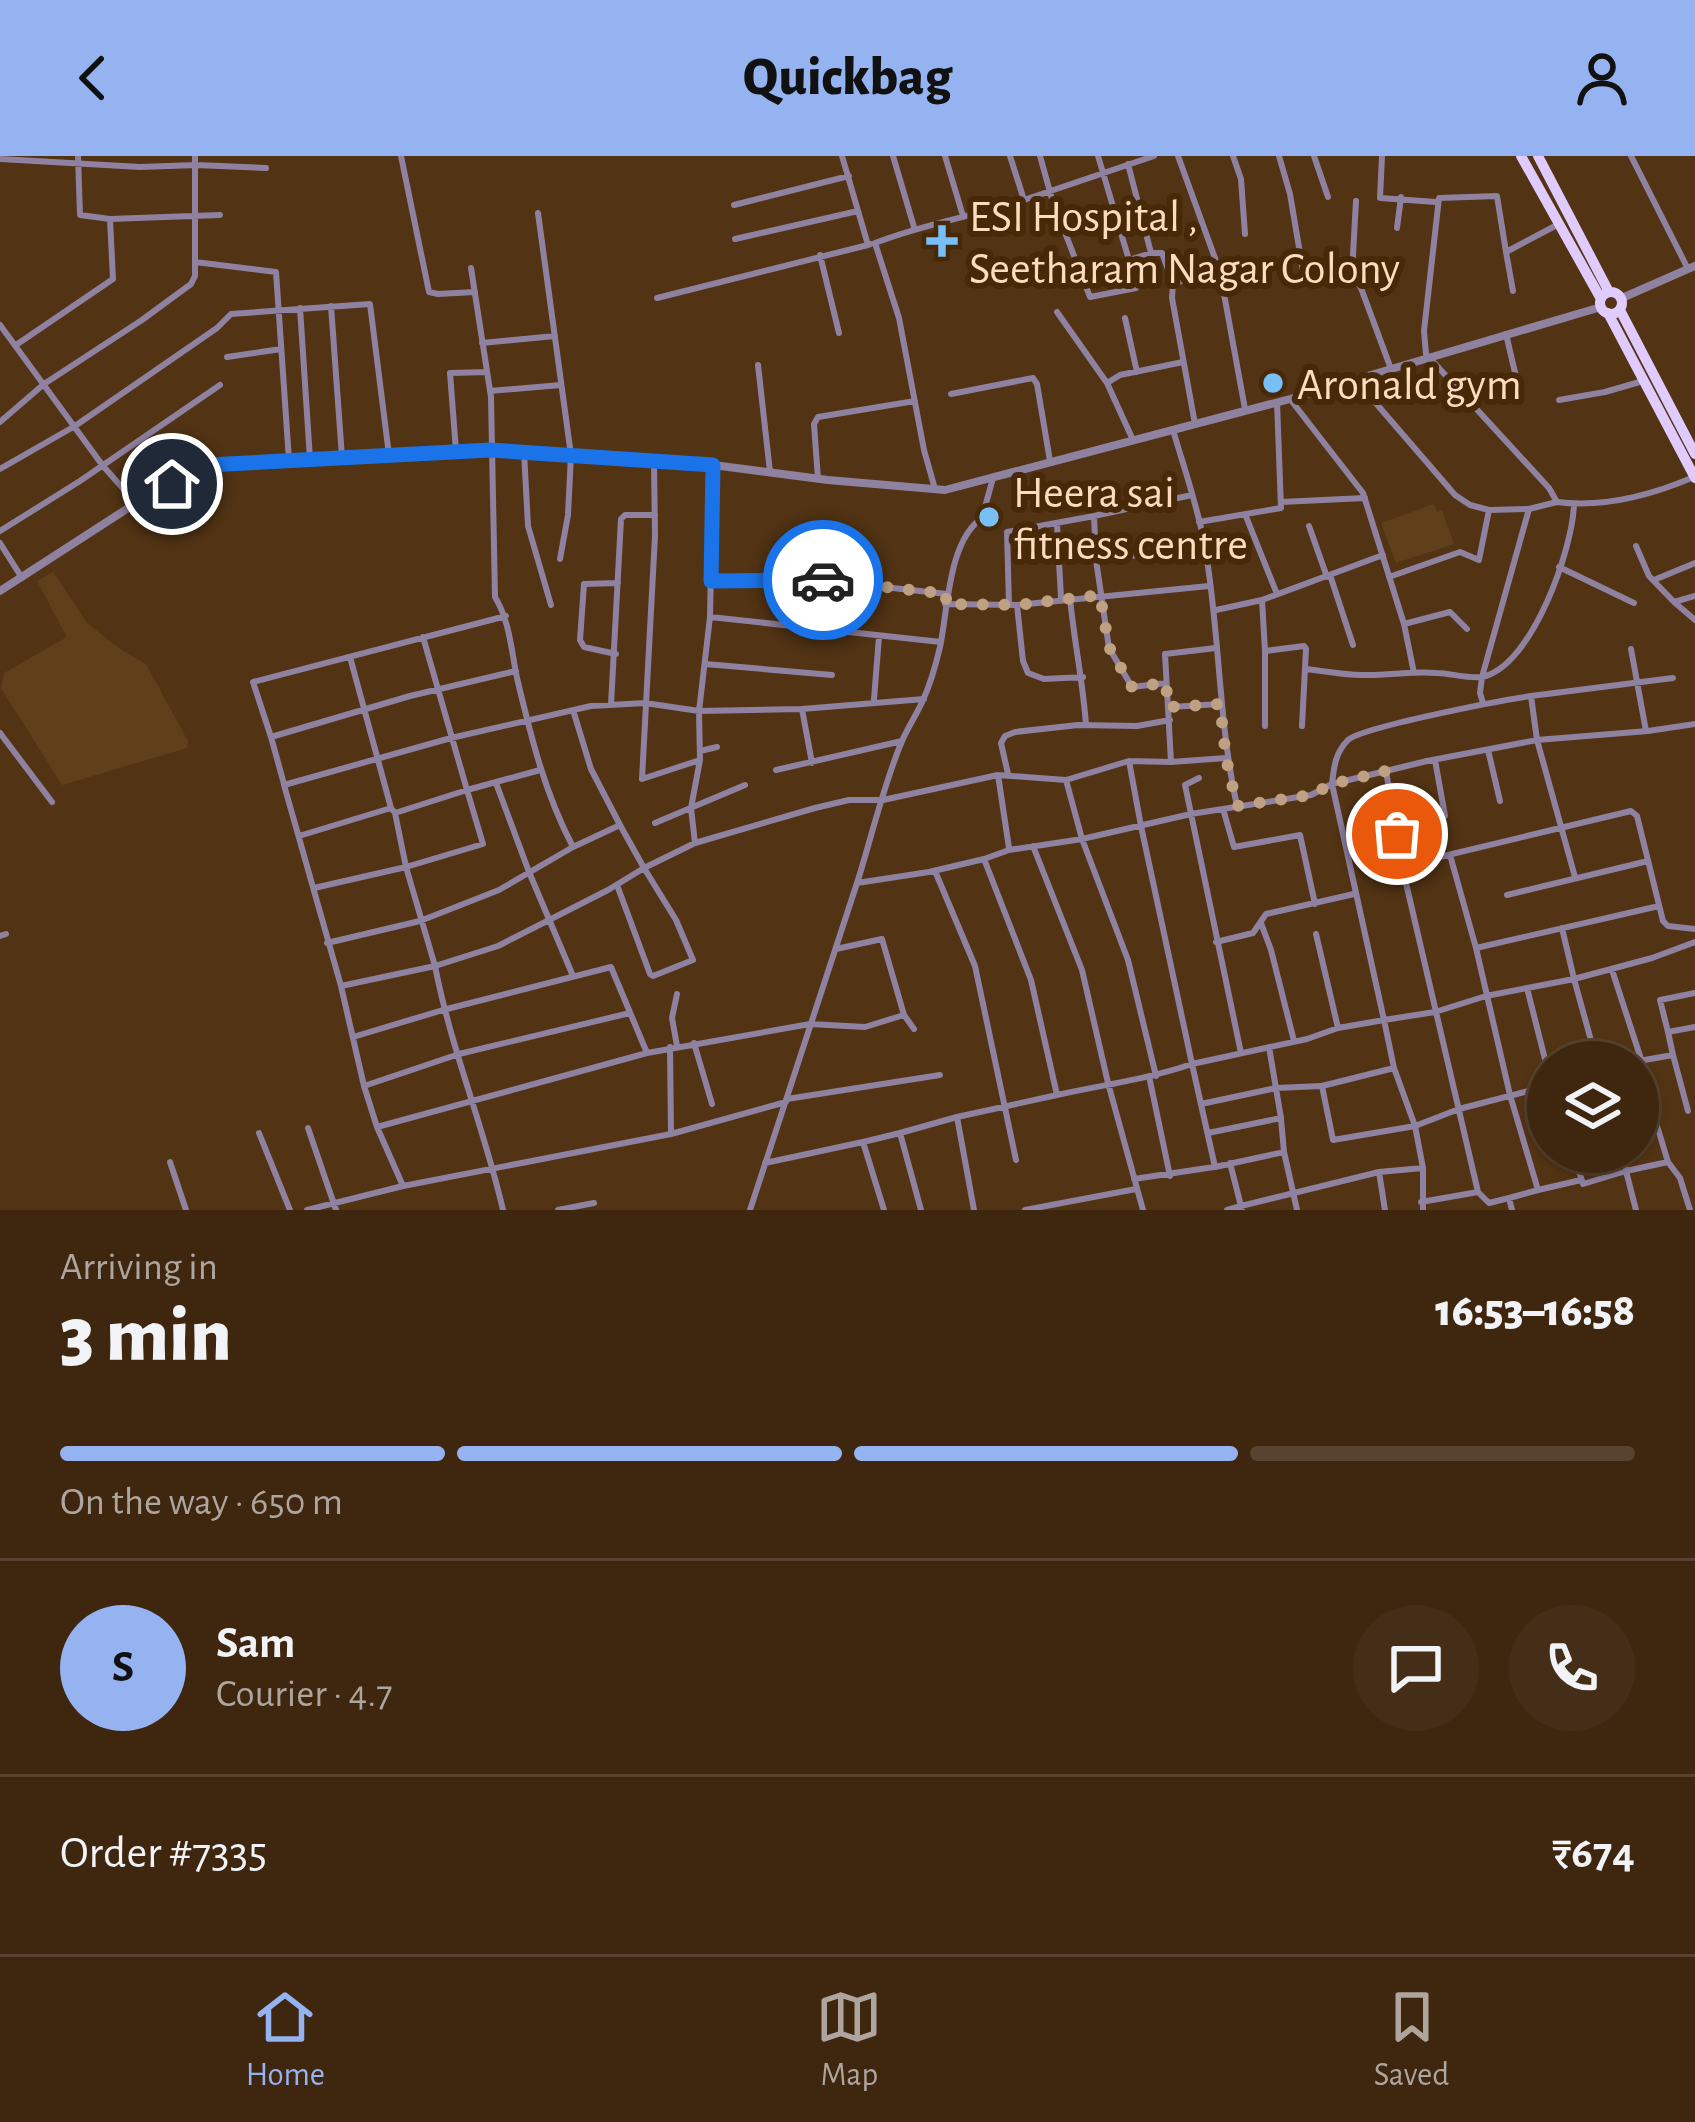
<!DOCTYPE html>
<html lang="en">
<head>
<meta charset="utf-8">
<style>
	:root { --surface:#3e260f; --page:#452e18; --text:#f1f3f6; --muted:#ada59e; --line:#57432f; --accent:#95b2f1 }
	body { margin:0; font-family:"Alegreya Sans",sans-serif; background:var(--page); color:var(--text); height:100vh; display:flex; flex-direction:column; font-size:45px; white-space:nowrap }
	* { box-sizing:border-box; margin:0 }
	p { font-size:39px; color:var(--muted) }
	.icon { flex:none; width:66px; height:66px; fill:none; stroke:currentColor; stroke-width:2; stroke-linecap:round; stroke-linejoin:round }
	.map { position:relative; height:1054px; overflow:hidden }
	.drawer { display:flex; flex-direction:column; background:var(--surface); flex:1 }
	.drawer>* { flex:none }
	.fabs { position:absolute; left:1527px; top:885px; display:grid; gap:24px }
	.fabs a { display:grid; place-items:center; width:132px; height:132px; border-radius:50%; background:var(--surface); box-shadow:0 3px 9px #0004,0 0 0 3px var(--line); font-size:60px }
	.pin { position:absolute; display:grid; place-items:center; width:102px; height:102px; color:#fff; margin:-51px; border:6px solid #fff; border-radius:50%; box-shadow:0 3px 12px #0007 }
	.courier { position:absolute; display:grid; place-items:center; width:120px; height:120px; margin:-60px; border:9px solid #1a73e8; border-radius:50%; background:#fff; color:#222; box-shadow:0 3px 15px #0007 }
	.overview em { font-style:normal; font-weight:800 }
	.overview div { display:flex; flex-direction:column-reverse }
	.overview { display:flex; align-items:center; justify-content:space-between; height:204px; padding:0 60px }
	h1 { font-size:78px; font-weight:800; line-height:90px }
	.bar { display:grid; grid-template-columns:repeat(4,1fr); gap:18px 12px; align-content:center; height:144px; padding:0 60px }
	.bar i { height:15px; border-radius:9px; background:var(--line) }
	.bar .current { background:var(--accent) }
	.bar p { grid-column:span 4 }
	.line { display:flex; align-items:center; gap:30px; padding:0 60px; border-top:3px solid var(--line) }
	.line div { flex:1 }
	.round { display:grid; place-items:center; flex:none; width:126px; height:126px; border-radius:63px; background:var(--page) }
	header { display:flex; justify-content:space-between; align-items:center; height:156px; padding:0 60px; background:var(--accent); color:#111; font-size:54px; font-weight:800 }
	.menu { display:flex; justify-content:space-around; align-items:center; height:168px; border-top:3px solid var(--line); background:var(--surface); font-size:33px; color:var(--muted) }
	.menu a { display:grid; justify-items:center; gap:6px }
	.menu .current { color:var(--accent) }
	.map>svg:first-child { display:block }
</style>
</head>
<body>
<header><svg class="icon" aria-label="back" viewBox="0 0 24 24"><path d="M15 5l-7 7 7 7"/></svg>Quickbag<svg class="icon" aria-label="person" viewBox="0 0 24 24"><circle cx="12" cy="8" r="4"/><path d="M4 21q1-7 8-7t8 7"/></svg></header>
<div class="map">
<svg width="1695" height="1054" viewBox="0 0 1695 1054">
	<rect width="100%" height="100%" fill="#523314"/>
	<path fill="#603f1b" d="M1434 348 1437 356 1442 354 1454 388 1396 407 1381 367Z
		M53 416 87 467 120 493 146 508 188 585 187 592 62 629 1 532 4 517 67 481 37 425Z"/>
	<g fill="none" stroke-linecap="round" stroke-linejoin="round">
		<path stroke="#8f82a1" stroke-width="6" d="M78 0 80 59 110 63
			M195 0V106L276 116 289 304
			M401 0 429 136 438 138 475 136
			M842 0 868 89 871 88
			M893 0 914 71
			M945 0 963 60
			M1040 0 1052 43 1090 141 1136 132 1129 104
			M1098 0 1129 104 1151 97
			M1178 0 1220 116 1245 253
			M1233 0 1241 23 1245 78
			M1279 0 1290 38 1303 115 1307 117H1352
			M1314 0 1328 41
			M1382 0 1380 42 1436 46
			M1631 0 1688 113
			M0 3 140 11 196 9 266 12
			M1128 8 1151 97H1162L1173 127 1172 142 1195 268
			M1024 44 1154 0
			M1356 45 1352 117 1361 132 1391 213
			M734 49 849 20
			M538 57 571 299 568 359 560 403
			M1397 72 1401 41
			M735 83 858 55
			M1506 96 1497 40 1439 42 1424 175 1426 198 1549 332 1557 346C1604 352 1652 339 1694 321
			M820 99 839 177
			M1173 127 1220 116
			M1513 135 1506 96 1557 69
			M657 142 868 89
			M331 150 342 301
			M300 152 310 303
			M1057 156 1107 227 1133 284
			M1125 162 1137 216
			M0 169 103 310 136 347
			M1506 178 1520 238
			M482 187 555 180
			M16 189 113 123 110 63 220 59
			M227 201 281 193
			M758 209 770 316
			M1355 223 1455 339 1470 349 1489 354
			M1107 227 1120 219 1183 206
			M490 235 561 229
			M951 238 1033 222 1037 228 1050 305
			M1290 243 1363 337 1404 468 1450 456 1467 473
			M1559 244 1605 236 1643 225
			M0 266 44 228 142 164 191 128 195 120V106
			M1173 274C1184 312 1198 351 1205 391 1220 477 1218 564 1237 650
			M456 295 450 217 487 216
			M524 296 528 370 551 449
			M654 305 655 380 642 623 700 604
			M0 313 75 270 217 172 231 158 370 148 389 299
			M818 323 814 268 818 261 915 245
			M935 333 924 294 899 162 875 87C923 68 974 60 1024 44L1010 0
			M1281 346 1365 342
			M1245 358 1277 438
			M1199 366 1281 352 1277 246
			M1057 368 1061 442
			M1309 370 1327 421
			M0 375 80 325 220 229
			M0 387 22 422
			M1636 390 1649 420 1674 446
			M1096 404 1205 391
			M1559 411 1634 447
			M1330 419 1353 489
			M1389 421 1460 396 1479 404 1489 354 1529 353
			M1654 424 1695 407
			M711 425 820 424 947 438
			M1695 440 1674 446 1695 464
			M1070 442C1074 485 1083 526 1086 569
			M1262 444 1265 495 1304 490 1306 493 1302 570
			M945 448 1017 449 1209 430
			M1009 449 1007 376 1094 360
			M1017 449 1023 505 1028 517 1044 523 1083 521
			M1216 454 1262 444 1383 399
			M710 461 941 486
			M1404 468 1414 517
			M1631 493 1646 575
			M1265 496V570
			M616 498 584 491 580 484 584 428 618 427
			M350 501 391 652
			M705 508 832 519
			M1306 513C1325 515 1343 519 1362 519 1386 520 1411 515 1436 517 1450 517 1468 523 1482 521 1532 511 1573 392 1574 348
			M1166 527 1132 531 1109 492 1096 404 1094 360 1192 339
			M1531 540 1673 522
			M874 543 879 481
			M1483 547 1480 537 1482 521 1529 353 1557 346
			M611 549 621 363 625 359H655
			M1170 551 1220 548
			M802 553 812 607
			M573 554 591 613 620 669
			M0 577 52 646
			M271 581 253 526 506 460
			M1488 594 1500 645
			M700 595 717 591
			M1435 604 1445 660
			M1171 606 1165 498 1216 492
			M776 614 902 585
			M1386 615 1402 710 1478 1036 1489 1047 1509 1042
			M1008 618 1001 587 1005 580 1015 576 1078 569 1137 570 1170 564
			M998 619 1009 692
			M1199 622 1185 629 1241 897
			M1066 624 1082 683 1128 804 1156 920
			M496 627 529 716 573 820
			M284 628 271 581 410 540 516 515
			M1223 653 1234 691 1300 679 1315 748
			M395 657 467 634 423 481
			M655 667 745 629
			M299 680 391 652 395 657 406 711 435 810 498 790 608 734 644 712 620 669 573 691C545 638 531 581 517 522 511 493 510 466 495 441L491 241 471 112
			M695 687 691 652 700 604 699 555 710 461 713 309
			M1033 690 1082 814 1108 927 1143 1054
			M1450 699 1476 792
			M984 703 1009 694 1082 683 1191 658 1311 639 1332 628 1427 605 1537 584 1648 575 1695 568
			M1402 710 1631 655 1637 660 1663 765 1668 770 1695 773
			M935 715 975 810 1016 1004
			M1575 721 1537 584 1531 540C1503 544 1362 571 1348 584 1335 597 1334 611 1332 628L1384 864 1435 856 1486 840 1574 823 1597 906
			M617 729 650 818 653 820 693 804 676 764 644 712 695 687 815 652 849 644H883L998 619 1066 624 1129 605 1171 606 1226 602
			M314 732 406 711 483 688 467 634 540 614
			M1507 739 1648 705
			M1261 767 1271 794 1294 885
			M1562 772 1574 823 1652 802 1695 786
			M1316 778 1338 872
			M0 780 6 778
			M1216 786 1253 777 1266 758 1354 738
			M327 787 420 765 499 734 573 691
			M836 793 882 783 904 859 914 873
			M1612 814 1641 903
			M341 830 435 810C451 893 484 971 503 1054
			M1527 832 1548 915
			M677 838 672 862 677 890
			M1668 876 1660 844 1695 837
			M353 881 443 854 611 811 647 897 377 971
			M694 887 712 948
			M670 891 671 978
			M647 897 810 868 865 871 904 859
			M1673 899 1688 955
			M1633 906 1673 899 1668 876 1695 871
			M1638 907 1668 1006
			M1394 912 1415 970 1333 984 1322 930Z
			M1149 920 1170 1020
			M364 930 459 898 630 857
			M1057 939C1103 929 1148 923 1192 908L1141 670 1129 605
			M787 943 940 919
			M786 946 671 978 403 1030 377 971 364 930 341 830 284 629 451 582 591 550 645 547 699 555 802 553 924 543
			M1201 948 1276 932 1321 930
			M957 961 1057 939 1031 824 984 703 929 716 857 727C872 680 883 630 902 585 908 571 917 558 923 544 931 527 936 508 940 491 948 454 948 385 982 362L993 322
			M1281 963 1284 996 1297 1054
			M308 972 336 1054
			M259 977 290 1054
			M900 977 957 961 974 1054
			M1208 977 1281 962 1269 891
			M863 986 900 977 921 1054
			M1284 996 1215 1011 1192 908 1307 883 1338 872 1384 864 1394 912
			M1573 996 1583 1028 1626 1015 1636 1054
			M1621 996 1626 1015 1668 1006 1680 1022 1690 1054
			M170 1006 186 1054
			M765 1007 863 986 884 1054
			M1134 1023 1214 1011
			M1538 1034 1581 1024
			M1421 1046 1478 1036
			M307 1054 403 1030
			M558 1054 594 1047
			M750 1054 857 727
			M1025 1054 1136 1033
			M1227 1054 1241 1050 1230 1007
			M1242 1054 1241 1050 1379 1016
			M1385 1054 1379 1016 1423 1012
			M1423 1054V1012L1415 970 1459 953 1548 930
			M1512 1054 1509 1042 1538 1034 1510 939 1476 792 1659 750"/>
		<path stroke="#8f82a1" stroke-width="8" d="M1622 142 1695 110
			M0 435 136 347 208 309 491 294 713 309 828 324 945 334 1290 243 1601 151"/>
		<path stroke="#dfcbfd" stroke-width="10" d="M1521 0 1601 143
			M1538 0 1609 136
			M1600 147a11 11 0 1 1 22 0a11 11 0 1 1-22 0Z
			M1620 154 1695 298
			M1608 157 1695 322"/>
	</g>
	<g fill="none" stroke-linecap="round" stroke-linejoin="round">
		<path stroke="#c0a082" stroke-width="12" stroke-dasharray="0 21.6" d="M823 424 947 438 945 448 1017 449 1100 439 1109 491 1132 531 1166 527 1168 551 1220 548 1226 602 1237 650 1311 639 1332 628 1386 615 1397 678"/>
		<path stroke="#1a73e8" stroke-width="15" d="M172 328 208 309 490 294 713 309 711 425 823 424"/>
	</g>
	<g fill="#78bff7" stroke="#472908" stroke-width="4.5">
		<path d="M936 67h12v12h12v12h-12v12h-12v-12h-12v-12h12z"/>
		<circle cx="1273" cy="227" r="12"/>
		<circle cx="989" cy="361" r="12"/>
	</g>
	<g text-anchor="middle" stroke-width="12" stroke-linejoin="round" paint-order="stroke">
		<g font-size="45" fill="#fcdbbe" stroke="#472908" text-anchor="start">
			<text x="969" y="75">ESI Hospital ,<tspan x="969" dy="52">Seetharam Nagar Colony</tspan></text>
			<text x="1297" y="243">Aronald gym</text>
			<text x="1013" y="351">Heera sai<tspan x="1013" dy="52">fitness centre</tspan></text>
		</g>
	</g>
</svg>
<div class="fabs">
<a><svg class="icon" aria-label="layers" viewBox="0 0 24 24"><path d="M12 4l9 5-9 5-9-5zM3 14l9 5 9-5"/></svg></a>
</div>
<div class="pin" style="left:1397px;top:678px;background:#ea580c"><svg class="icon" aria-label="bag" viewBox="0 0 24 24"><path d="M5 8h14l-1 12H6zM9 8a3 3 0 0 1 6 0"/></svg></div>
<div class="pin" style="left:172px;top:328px;background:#1f2937"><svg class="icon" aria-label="home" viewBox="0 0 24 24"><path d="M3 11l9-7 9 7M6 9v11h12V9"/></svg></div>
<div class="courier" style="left:823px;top:424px"><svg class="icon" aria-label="car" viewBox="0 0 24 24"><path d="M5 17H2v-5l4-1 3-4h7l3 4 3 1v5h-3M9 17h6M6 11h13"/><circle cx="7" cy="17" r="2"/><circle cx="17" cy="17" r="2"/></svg></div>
</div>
<section class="drawer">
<div class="overview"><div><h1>3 min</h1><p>Arriving in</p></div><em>16:53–16:58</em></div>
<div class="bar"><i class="current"></i><i class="current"></i><i class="current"></i><i></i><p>On the way · 650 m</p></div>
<div class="line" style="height:216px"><b class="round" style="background:var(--accent);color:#111">S</b><div><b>Sam</b><p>Courier · 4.7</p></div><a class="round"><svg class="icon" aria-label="chat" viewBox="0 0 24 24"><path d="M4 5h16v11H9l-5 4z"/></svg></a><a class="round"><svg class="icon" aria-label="phone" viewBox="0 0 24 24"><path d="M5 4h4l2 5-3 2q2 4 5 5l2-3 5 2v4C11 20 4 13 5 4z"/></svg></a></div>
<div class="line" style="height:156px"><div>Order #7335</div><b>₹674</b></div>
</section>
<nav class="menu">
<a class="current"><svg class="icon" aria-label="home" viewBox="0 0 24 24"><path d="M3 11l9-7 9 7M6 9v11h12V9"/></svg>Home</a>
<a><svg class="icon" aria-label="map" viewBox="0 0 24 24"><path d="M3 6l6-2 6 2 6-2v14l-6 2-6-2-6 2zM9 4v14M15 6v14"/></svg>Map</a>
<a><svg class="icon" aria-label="saved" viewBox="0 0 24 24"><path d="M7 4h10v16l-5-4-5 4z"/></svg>Saved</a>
</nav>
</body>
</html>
